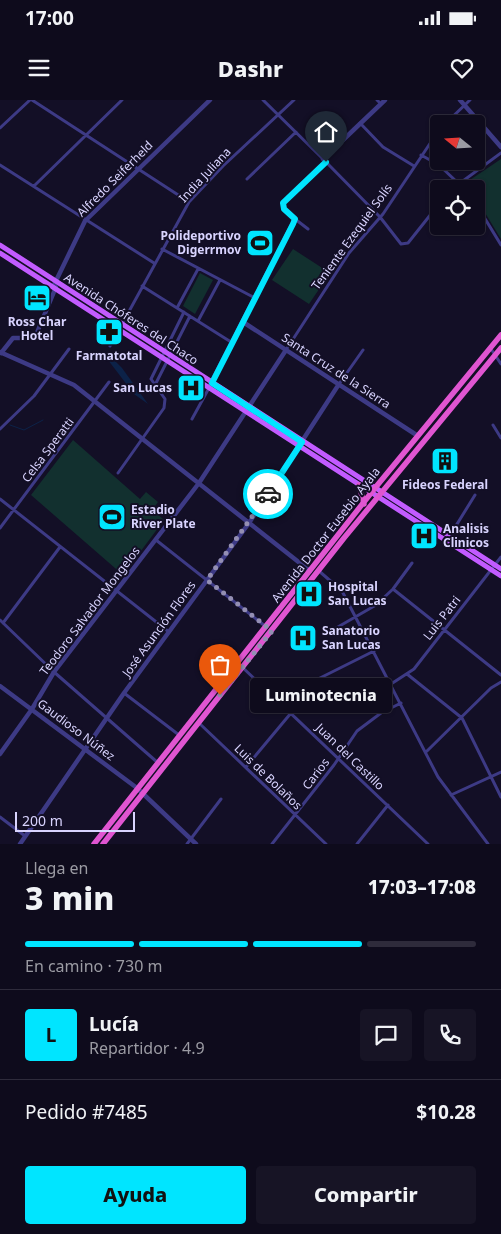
<!DOCTYPE html>
<html lang="es">
<head>
<meta charset="utf-8">
<style>
	:root { --surface:#0e0b1c; --page:#171425; --text:#f1f3f6; --muted:#9b9ba3; --line:#2e2b3b; --accent:#00e5ff }
	body { margin:0; font-family:"Noto Sans",sans-serif; background:var(--page); color:var(--text); height:100vh; display:flex; flex-direction:column; font-size:19px; white-space:nowrap }
	* { box-sizing:border-box; margin:0 }
	p { font-size:16px; color:var(--muted) }
	.icon { flex:none; width:28px; height:28px; fill:none; stroke:currentColor; stroke-width:2; stroke-linecap:round; stroke-linejoin:round }
	.map { position:relative; height:744px; overflow:hidden }
	.panel { display:flex; flex-direction:column; background:var(--surface); flex:1 }
	.panel>* { flex:none }
	.needle { width:32px; rotate:288deg }
	.controls { position:absolute; left:430px; top:15px; display:grid; gap:10px }
	.controls a { display:grid; place-items:center; width:55px; height:55px; border-radius:5px; background:var(--surface); box-shadow:0 1px 4px #0004,0 0 0 1px var(--line); font-size:25px }
	.scale { position:absolute; left:15px; bottom:12px; width:120px; box-sizing:border-box; padding-left:5px; border:2px solid #d9d4ff; border-top:0; font-size:14px; line-height:18px; white-space:nowrap; color:#d9d4ff; -webkit-text-stroke:4px #130f26; paint-order:stroke }
	.pin { position:absolute; display:grid; place-items:center; width:42px; height:42px; color:#fff; margin:-51px -21px; border-radius:50% 50% 50% 0; rotate:-45deg; box-shadow:0 0 5px #0007 }
	.pin .icon { rotate:45deg }
	.courier { position:absolute; display:grid; place-items:center; width:50px; height:50px; margin:-25px; border:4px solid #00e5ff; border-radius:50%; background:#fff; color:#222; box-shadow:0 1px 6px #0007 }
	.bubble { position:absolute; height:35px; border-radius:5px; background:var(--surface); box-shadow:0 1px 4px #0004,0 0 0 1px var(--line); font-size:16px; font-weight:800; line-height:35px; text-align:center }
	.overview em { font-style:normal; font-weight:800 }
	.overview div { display:flex; flex-direction:column-reverse }
	.overview { display:flex; align-items:center; justify-content:space-between; height:85px; padding:0 25px }
	h1 { font-size:32px; font-weight:800; line-height:38px }
	.bar { display:grid; grid-template-columns:repeat(4,1fr); gap:8px 5px; align-content:center; height:60px; padding:0 25px }
	.bar i { height:6px; border-radius:4px; background:var(--line) }
	.bar .selected { background:var(--accent) }
	.bar p { grid-column:span 4 }
	.line { display:flex; align-items:center; gap:12px; padding:0 25px; border-top:1px solid var(--line) }
	.line div { flex:1 }
	.round { display:grid; place-items:center; flex:none; width:52px; height:52px; border-radius:5px; background:var(--page) }
	.action { display:flex; gap:10px; margin-top:auto; padding:10px 25px }
	.action a { flex:1; height:58px; border-radius:5px; background:var(--accent); color:#111; font-size:20px; font-weight:800; line-height:58px; text-align:center }
	.action a+a { background:var(--page); color:var(--text) }
	.status { display:flex; justify-content:space-between; align-items:center; height:35px; padding:0 25px; background:var(--surface); direction:ltr }
	.status svg { height:14px; fill:currentColor }
	header { display:flex; justify-content:space-between; align-items:center; height:65px; padding:0 25px; background:var(--surface); font-size:22px; font-weight:800 }
	.map>svg:first-child { display:block }
</style>
</head>
<body>
<div class="status"><b>17:00</b><svg viewBox="0 0 49 12"><path d="M0 12V9h3v3zM5 12V6h3v6zM10 12V3h3v9zM15 12V0h3v12zM26 1h20v11H26zM47 4h2v5h-2z"/></svg></div>
<header><svg class="icon" aria-label="menu" viewBox="0 0 24 24"><path d="M4 6h16M4 12h16M4 18h16"/></svg>Dashr<svg class="icon" aria-label="heart" viewBox="0 0 24 24"><path d="M12 20l-8-8c-3-5 5-10 8-4 3-6 11-1 8 4z"/></svg></header>
<div class="map">
<svg width="501" height="744" viewBox="0 0 501 744">
	<rect width="100%" height="100%" fill="#130f26"/>
	<path fill="#12302f" d="M501 59V139L476 98V89H471L467 82Z
		M293 149 330 173 309 204 272 180Z
		M200 173 213 180 195 214 183 206Z
		M73 340 140 399 146 392 158 402 153 409 147 405 164 420 123 475 31 395Z"/>
	<path fill="#0c2248" d="M107 253 122 268 148 304 134 294 105 256Z"/>
	<g fill="none" stroke-linecap="round" stroke-linejoin="round">
		<path stroke="#0c2248" stroke-width="1" d="M10 325 24 330 43 320"/>
		<path stroke="#3d3a85" stroke-width="3" d="M32 0 189 102
			M263 0 323 59
			M377 0 381 4
			M360 23 383 47 414 66
			M445 24 470 0
			M0 28 30 0
			M421 55 439 65 458 83
			M326 62 380 117 401 144 408 143 439 104
			M0 65 154 163
			M247 79 296 32
			M462 81 467 89
			M34 86 122 0
			M452 89 501 53
			M476 104 501 145
			M295 119 308 129
			M162 149 255 198
			M142 186 231 242
			M177 208 198 169
			M198 221 220 180
			M110 246 189 102 223 66 294 0
			M491 249 501 264
			M286 250 349 153 383 114 439 30
			M339 284 363 250
			M154 287 190 216
			M192 319 209 288
			M493 325 501 338
			M0 329 34 296 69 249
			M118 373 164 308 165 299 151 279 184 212
			M0 399 169 532
			M0 428 109 282
			M449 437 475 395
			M156 440 265 526
			M319 471 342 491 438 677 488 744
			M393 489 501 575
			M0 520 54 572 157 662
			M3 523 60 447
			M324 535 376 505 393 489 412 463
			M241 566 428 744
			M407 574 462 618 501 697
			M320 578 374 551
			M391 584 414 569 501 457
			M124 593 179 635
			M199 623 326 744
			M427 651 491 588 501 582
			M246 667 291 613
			M451 695 501 672
			M0 717 25 736
			M187 744 221 699
			M272 744 334 665 357 631 381 613 401 603
			M357 744 388 705"/>
		<path stroke="#3d3a85" stroke-width="4.5" d="M460 0 501 47
			M53 187 85 121 210 0
			M243 222 418 336
			M0 252 74 285 310 471
			M1 253 13 238H29L36 235 56 187
			M209 287 293 123 295 119 284 109 283 103 326 62 323 59 385 0
			M0 586 137 688 196 744
			M0 654 32 609 54 572 199 383 286 250
			M20 744 124 593 249 423 339 284"/>
		<path stroke="#c25bff" stroke-width="5" d="M0 145 501 469
			M0 153 501 476"/>
		<path stroke="#e055d1" stroke-width="5.5" d="M359 385 364 404
			M94 744 375 388 501 235
			M103 744 344 438 501 248"/>
	</g>
	<g fill="none" stroke-linecap="round" stroke-linejoin="round">
		<path stroke="#948fb3" stroke-width="5" stroke-dasharray="0 9" d="M220 595 272 531 207 480 268 394"/>
		<path stroke="#00e5ff" stroke-width="6" d="M268 394 302 342 212 283 293 124 295 119 284 109 283 103 326 62"/>
	</g>
	<defs>
		<symbol id="stadium-square" viewBox="-11 -11 22 22"><rect x="-9" y="-9" width="18" height="18" rx="4" fill="#00e5ff" stroke="#130f26"/><path d="M0-5a6.5 5 0 1 0 0 10a6.5 5 0 1 0 0-10ZM-3.5-1.8h7v3.6h-7Z" fill="#111"/></symbol>
		<symbol id="hotel-square" viewBox="-11 -11 22 22"><rect x="-9" y="-9" width="18" height="18" rx="4" fill="#00e5ff" stroke="#130f26"/><path d="M-6-4.5h1.5V1H6V5H4.5V3h-9V5H-6ZM-4 0a1.8 1.8 0 1 1 3.6 0ZM.5 0V-2.5h3Q6-2.5 6 0Z" fill="#111"/></symbol>
		<symbol id="pharmacy-square" viewBox="-11 -11 22 22"><rect x="-9" y="-9" width="18" height="18" rx="4" fill="#00e5ff" stroke="#130f26"/><path d="M-2-6h4v4h4v4h-4v4h-4v-4h-4v-4h4Z" fill="#111"/></symbol>
		<symbol id="hospital-square" viewBox="-11 -11 22 22"><rect x="-9" y="-9" width="18" height="18" rx="4" fill="#00e5ff" stroke="#130f26"/><path d="M-5-5h3v3.5h4V-5h3V5h-3V1.5h-4V5h-3Z" fill="#111"/></symbol>
		<symbol id="building-square" viewBox="-11 -11 22 22"><rect x="-9" y="-9" width="18" height="18" rx="4" fill="#00e5ff" stroke="#130f26"/><path d="M-4-6H4V6H1V3H-1V6H-4ZM-2.5-4.3h1.7v1.8h-1.7ZM.8-4.3h1.7v1.8H.8ZM-2.5-1h1.7V.8h-1.7ZM.8-1h1.7V.8H.8Z" fill="#111"/></symbol>
	</defs>
	<g fill-rule="evenodd">
		<use href="#stadium-square" x="244" y="127" width="32" height="32"/>
		<use href="#hotel-square" x="21" y="182" width="32" height="32"/>
		<use href="#pharmacy-square" x="93" y="216" width="32" height="32"/>
		<use href="#hospital-square" x="175" y="272" width="32" height="32"/>
		<use href="#building-square" x="429" y="345" width="32" height="32"/>
		<use href="#stadium-square" x="96" y="401" width="32" height="32"/>
		<use href="#hospital-square" x="408" y="420" width="32" height="32"/>
		<use href="#hospital-square" x="293" y="478" width="32" height="32"/>
		<use href="#hospital-square" x="287" y="522" width="32" height="32"/>
	</g>
	<g text-anchor="middle" stroke-width="4" stroke-linejoin="round" paint-order="stroke">
		<g font-size="12" fill="#d9d4ff" stroke="#130f26">
			<text transform="translate(205 75) rotate(-47)" y="4">India Juliana</text>
			<text transform="translate(115 79) rotate(-45)" y="4">Alfredo Seiferheld</text>
			<text transform="translate(352 137) rotate(-54)" y="4">Teniente Ezequiel Solís</text>
			<text transform="translate(131 219) rotate(33)" y="4">Avenida Chóferes del Chaco</text>
			<text transform="translate(336 271) rotate(33)" y="4">Santa Cruz de la Sierra</text>
			<text transform="translate(48 350) rotate(-53)" y="4">Celsa Speratti</text>
			<text transform="translate(326 435) rotate(-52)" y="4">Avenida Doctor Eusebio Ayala</text>
			<text transform="translate(90 511) rotate(-53)" y="4">Teodoro Salvador Mongelos</text>
			<text transform="translate(442 518) rotate(-52)" y="4">Luis Patri</text>
			<text transform="translate(159 529) rotate(-54)" y="4">José Asunción Flores</text>
			<text transform="translate(76 630) rotate(37)" y="4">Gaudioso Núñez</text>
			<text transform="translate(350 657) rotate(44)" y="4">Juan del Castillo</text>
			<text transform="translate(316 674) rotate(-53)" y="4">Carios</text>
			<text transform="translate(268 677) rotate(44)" y="4">Luis de Bolaños</text>
		</g>
		<g font-size="12" font-weight="bold" fill="#d9d4ff" stroke="#130f26" text-anchor="start">
			<text x="241" y="140" text-anchor="end">Polideportivo<tspan x="241" dy="14">Digerrmov</tspan></text>
			<text x="37" y="226" text-anchor="middle">Ross Char<tspan x="37" dy="14">Hotel</tspan></text>
			<text x="109" y="260" text-anchor="middle">Farmatotal</text>
			<text x="172" y="292" text-anchor="end">San Lucas</text>
			<text x="445" y="389" text-anchor="middle">Fideos Federal</text>
			<text x="131" y="414">Estadio<tspan x="131" dy="14">River Plate</tspan></text>
			<text x="443" y="433">Analisis<tspan x="443" dy="14">Clinicos</tspan></text>
			<text x="328" y="491">Hospital<tspan x="328" dy="14">San Lucas</tspan></text>
			<text x="322" y="535">Sanatorio<tspan x="322" dy="14">San Lucas</tspan></text>
		</g>
	</g>
</svg>
<div class="controls">
<a><svg class="needle" viewBox="-14 -14 28 28"><path d="M0-13l5 13h-10z" fill="#e53935"/><path d="M0 13l5-13h-10z" fill="#9b9ba3"/></svg></a>
<a><svg class="icon" aria-label="locate" viewBox="0 0 24 24"><circle cx="12" cy="12" r="6"/><path d="M12 2v4M12 18v4M2 12h4M18 12h4"/></svg></a>
</div>
<div class="scale">200 m</div>
<div class="pin" style="left:220px;top:595px;background:#ea580c"><svg class="icon" aria-label="bag" viewBox="0 0 24 24"><path d="M5 8h14l-1 12H6zM9 8a3 3 0 0 1 6 0"/></svg></div>
<div class="pin" style="left:326px;top:62px;background:#1f2937"><svg class="icon" aria-label="home" viewBox="0 0 24 24"><path d="M3 11l9-7 9 7M6 9v11h12V9"/></svg></div>
<div class="courier" style="left:268px;top:394px"><svg class="icon" aria-label="car" viewBox="0 0 24 24"><path d="M5 17H2v-5l4-1 3-4h7l3 4 3 1v5h-3M9 17h6M6 11h13"/><circle cx="7" cy="17" r="2"/><circle cx="17" cy="17" r="2"/></svg></div>
<div class="bubble" style="left:250px;top:578px;width:142px">Luminotecnia</div>
</div>
<section class="panel">
<div class="overview"><div><h1>3 min</h1><p>Llega en</p></div><em>17:03–17:08</em></div>
<div class="bar"><i class="selected"></i><i class="selected"></i><i class="selected"></i><i></i><p>En camino · 730 m</p></div>
<div class="line" style="height:90px"><b class="round" style="background:var(--accent);color:#111">L</b><div><b>Lucía</b><p>Repartidor · 4.9</p></div><a class="round"><svg class="icon" aria-label="chat" viewBox="0 0 24 24"><path d="M4 5h16v11H9l-5 4z"/></svg></a><a class="round"><svg class="icon" aria-label="phone" viewBox="0 0 24 24"><path d="M5 4h4l2 5-3 2q2 4 5 5l2-3 5 2v4C11 20 4 13 5 4z"/></svg></a></div>
<div class="line" style="height:65px"><div>Pedido #7485</div><b>$10.28</b></div>
<div class="action"><a>Ayuda</a><a>Compartir</a></div>
</section>
</body>
</html>
